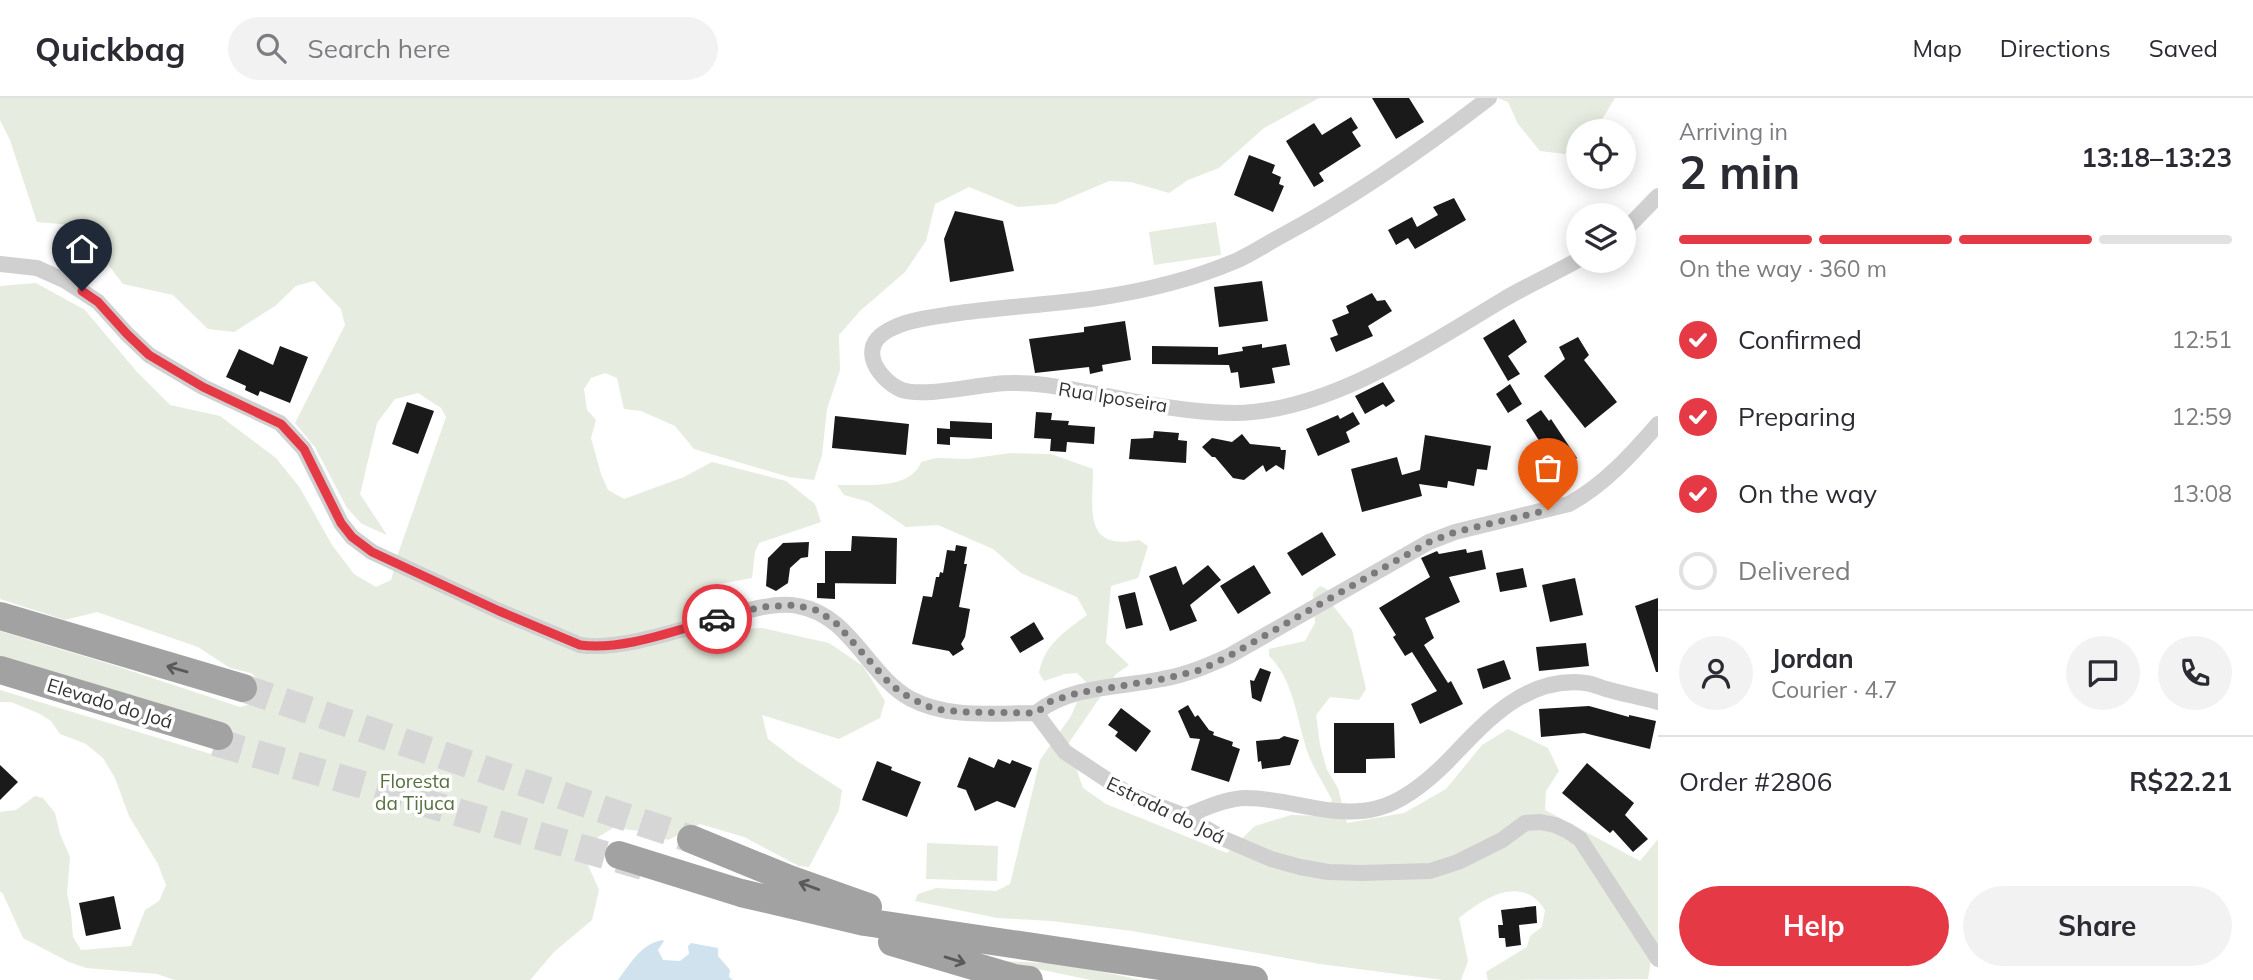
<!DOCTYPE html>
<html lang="en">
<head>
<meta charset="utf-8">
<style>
	:root { --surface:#fff; --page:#f2f2f3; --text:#2b2b33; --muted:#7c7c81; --line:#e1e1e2; --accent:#e63946 }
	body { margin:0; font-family:Mulish,sans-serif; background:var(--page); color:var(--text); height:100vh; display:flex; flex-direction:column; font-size:26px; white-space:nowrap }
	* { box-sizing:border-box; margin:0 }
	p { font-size:23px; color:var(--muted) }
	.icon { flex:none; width:38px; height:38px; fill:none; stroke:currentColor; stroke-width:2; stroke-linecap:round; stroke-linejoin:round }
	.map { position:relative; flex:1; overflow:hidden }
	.details { display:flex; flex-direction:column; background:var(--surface); width:595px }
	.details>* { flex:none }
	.controls { position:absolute; left:1566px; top:21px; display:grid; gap:14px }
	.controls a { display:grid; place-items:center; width:70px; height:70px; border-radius:50%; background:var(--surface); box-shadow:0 4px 18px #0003; font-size:35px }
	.pin { position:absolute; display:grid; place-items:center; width:60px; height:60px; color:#fff; margin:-72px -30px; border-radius:50% 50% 50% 0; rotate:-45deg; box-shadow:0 0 7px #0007 }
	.pin .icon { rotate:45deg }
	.courier { position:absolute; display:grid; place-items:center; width:70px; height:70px; margin:-35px; border:5px solid #e63946; border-radius:50%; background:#fff; color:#222; box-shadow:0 2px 9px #0007 }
	.head em { font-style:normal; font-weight:700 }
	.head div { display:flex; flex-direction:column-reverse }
	.head { display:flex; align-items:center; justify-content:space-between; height:119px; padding:0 21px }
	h1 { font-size:46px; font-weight:700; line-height:52px }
	.bar { display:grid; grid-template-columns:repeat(4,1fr); gap:10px 7px; align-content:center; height:84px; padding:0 21px }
	.bar i { height:9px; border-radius:5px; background:var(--line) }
	.bar .current { background:var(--accent) }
	.bar p { grid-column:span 4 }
	.line { display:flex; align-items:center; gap:18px; padding:0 21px; border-top:2px solid var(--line) }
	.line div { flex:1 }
	.round { display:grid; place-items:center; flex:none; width:74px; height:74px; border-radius:37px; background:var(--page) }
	ol { padding:0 21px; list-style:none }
	li { display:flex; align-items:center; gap:21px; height:77px }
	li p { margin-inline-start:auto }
	li .icon { padding:7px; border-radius:50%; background:var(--accent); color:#fff; stroke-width:4 }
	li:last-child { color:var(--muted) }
	li i { width:38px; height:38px; border:4px solid var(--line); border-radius:50% }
	.action { display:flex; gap:14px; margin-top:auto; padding:14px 21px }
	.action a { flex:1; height:80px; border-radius:42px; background:var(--accent); color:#fff; font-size:28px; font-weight:700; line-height:80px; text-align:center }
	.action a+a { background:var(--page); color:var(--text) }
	header { display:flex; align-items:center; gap:42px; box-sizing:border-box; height:98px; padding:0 35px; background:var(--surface); border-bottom:2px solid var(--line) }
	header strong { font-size:33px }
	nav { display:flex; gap:38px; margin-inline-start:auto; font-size:24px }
	.search { width:490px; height:63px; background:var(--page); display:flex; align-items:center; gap:18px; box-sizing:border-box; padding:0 24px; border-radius:38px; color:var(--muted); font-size:26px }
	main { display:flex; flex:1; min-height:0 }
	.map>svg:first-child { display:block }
</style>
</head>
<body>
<header>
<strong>Quickbag</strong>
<div class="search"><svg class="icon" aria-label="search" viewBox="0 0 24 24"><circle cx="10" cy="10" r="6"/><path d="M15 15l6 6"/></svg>Search here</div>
<nav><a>Map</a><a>Directions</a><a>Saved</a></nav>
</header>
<main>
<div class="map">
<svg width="1658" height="882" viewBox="0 0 1658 882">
	<rect width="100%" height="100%" fill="#fff"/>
	<path fill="#e6ecdf" d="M0 0H1319L1264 30 1219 70 1188 82 1169 95 1131 84 1109 83 1055 106 1018 109 969 89 935 106 926 143 905 174 860 213 839 237 840 272 827 311 822 357 814 382 789 379 694 351 675 328 641 313 624 311 617 280 605 275 591 280 584 291 587 312 596 322 591 340 601 376 608 392 624 401 684 379 712 364 786 383 815 406 821 424 759 445 755 454 752 480 709 488 693 496C685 516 686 517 699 534L762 530 829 545 863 568 885 603 880 620 839 641 762 617 768 641 797 663 842 692 839 712 809 769 799 768 744 739 700 726 668 742 651 734 613 730 598 739 588 767 599 792 592 822 554 854 530 882H175L157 876 86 870 69 864 23 840 3 796 0 793V714L16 712 35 698 43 700 55 715 60 736 70 759 67 796 71 814 73 839 81 852 131 848 145 812 159 803 166 787 158 766 129 718 115 680 103 660 86 646 60 636 51 623 40 616 11 604H0V592L211 656 217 655 224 650 0 559V533L116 568 240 609 251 606 258 585 257 580 251 575 230 570 198 549 97 514 65 522 0 501V188L36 185 85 212 137 274 170 307 220 318 276 360 300 390 332 447 354 476 376 489 391 482 398 456 446 319 441 310 418 295 395 301 377 325 360 396 387 437 362 426 347 410 315 349 295 325 345 227 341 211 314 183 296 188 275 208 234 234 208 231 173 197 123 186 99 155 82 128 37 124 10 42 0 22Z
		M1498 0H1615L1595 33H1578V47L1565 56 1540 53 1518 26 1508 4Z
		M1216 124 1221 157 1154 167 1149 134Z
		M1010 355 1051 356 1093 371C1093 411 1082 453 1139 442L1148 448 1138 480 1111 488 1106 545 1129 567 1116 576 1068 646 1083 690 1106 706 1227 755 1255 728 1291 717 1325 718 1332 702C1325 688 1315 673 1309 658 1297 626 1295 582 1269 558V551L1305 543 1315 525 1313 495 1320 488 1327 491 1331 505 1352 532 1366 591 1359 602 1330 599 1316 617 1320 647 1327 672 1338 690 1347 725 1404 715 1446 691 1482 647 1508 631 1548 650 1559 673 1546 693 1545 712 1640 763 1658 741V851L1651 862 1648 881 1488 882 1486 874 1527 849 1530 838 1542 829 1545 812C1522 776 1485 799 1459 820L1468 863 1461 882H1443L1320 866 1132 833 1051 823 997 820 915 803 918 796 936 790 996 793 1010 786 1040 662 1071 618 1086 584 1077 575 1065 576 1044 583 1039 575C1044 547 1065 533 1087 517L1077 499 1021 475 993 451 938 427 906 429 869 404 844 397 837 387C862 386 911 393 921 364L936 360 968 361Z
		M927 745 998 748 997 783 926 781Z
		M999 863 1067 866 1141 882H1091Z"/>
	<path fill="#cfe2ee" d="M662 842 664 843 658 852 663 862 680 863 689 856 688 848 691 845 718 850V858L730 872 729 879 733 882H618C630 866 641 846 662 842Z"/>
	<path fill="#1a1a1a" d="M1372 0H1409L1424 24 1396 41Z
		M1351 19 1358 30 1352 34 1361 48 1319 75 1324 83 1314 89 1286 43 1314 25 1322 37Z
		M1249 57 1275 67 1272 75 1281 79 1279 86 1284 88 1273 114 1234 97Z
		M1454 100 1466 122 1415 151 1408 140 1396 147 1388 132 1412 119 1417 129 1438 117 1433 109Z
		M955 113 1003 123 1014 173 950 184 944 141Z
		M1262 183 1268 223 1219 229 1214 189Z
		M1372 195 1377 203 1385 202 1392 213 1368 228 1373 238 1336 254 1330 240 1338 237 1332 222 1349 215 1346 208Z
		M1514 221 1527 244 1508 258 1520 276 1508 283 1483 240Z
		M1125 223 1131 262 1102 267 1103 273 1090 276 1089 269 1035 275 1029 241 1084 234V229Z
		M1578 239 1589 257 1584 262 1617 304 1585 330 1544 278 1565 261 1559 249Z
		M1262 246V250L1286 246 1290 267 1272 270 1275 285 1240 290 1238 274 1231 275 1229 267 1152 266V248L1218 249V257L1243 253 1242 249Z
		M280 248 308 259 290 305 260 293 258 298 245 292 246 288 226 279 239 251 273 267Z
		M1383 284 1395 303 1386 309 1383 306 1365 316 1355 298Z
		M1510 286 1522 306 1508 315 1496 296Z
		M407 304 434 313 418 356 392 346Z
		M1541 312 1549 323 1551 321 1577 360 1537 387 1523 366 1545 352 1526 322Z
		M1036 314 1052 315 1051 322 1069 323 1068 327 1095 329 1094 346 1067 344 1066 354 1050 353 1051 341 1034 340Z
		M1353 314 1360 326 1346 334 1350 344 1318 358 1306 331 1338 317 1340 321Z
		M835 318 909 326 906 357 832 350Z
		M950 323 992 325V341L950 339V347L937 346V330L950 331Z
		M1154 333 1179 335 1178 342 1187 343 1186 365 1129 361 1131 341 1153 340Z
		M1242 336 1250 346 1280 349 1281 352H1286L1284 372 1276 367 1266 374 1263 367 1244 382 1233 380 1215 359H1212L1202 349 1212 340 1232 344Z
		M1425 337 1491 348 1487 372 1477 371 1474 388 1448 383 1447 390 1419 386 1422 398 1362 414 1351 371 1397 359 1402 377 1420 372Z
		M1322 434 1336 457 1302 478 1287 455Z
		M852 438 897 440 896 486 825 485V453H851Z
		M809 444 808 459 801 460 790 470 788 485 776 493 766 488 768 460 783 445Z
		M956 447 967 449 964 466H967L959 509 970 511 965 539 961 546 964 551 953 558 949 553 912 546 923 498 932 499 936 479H939L940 474 943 475 947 452 955 453Z
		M1466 451 1467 455 1482 452 1486 471 1449 479 1460 504 1425 520 1434 540 1424 547 1448 585 1451 583 1463 606 1420 626 1411 606 1437 593 1412 554 1405 558 1393 539 1396 537 1379 510 1430 479 1421 460 1437 453 1439 456Z
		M1208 467 1221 482 1190 507 1197 523 1170 533 1149 478 1176 468 1183 487Z
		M1254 467 1271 495 1238 516 1220 488Z
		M1523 470 1527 489 1500 494 1496 475Z
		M1575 480 1583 517 1550 524 1542 487Z
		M817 485H835V501L817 500Z
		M1135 494 1143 527 1126 531 1118 498Z
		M1658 500V574H1656L1635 508Z
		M1034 524 1044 541 1020 555 1010 539Z
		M1586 545 1589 568 1539 573 1536 549Z
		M1504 562 1511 581 1483 591 1477 571Z
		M1260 570 1271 574 1261 604 1252 600 1250 582 1254 583Z
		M1188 607 1195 619 1198 617 1209 632 1214 634 1213 637 1233 644 1232 648 1240 651 1229 684 1191 672 1200 641 1190 640 1178 613Z
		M1589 608 1629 619V617L1656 623 1650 651 1584 635 1541 639 1539 611Z
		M1121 610 1151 633 1136 654 1115 638 1118 634 1108 627Z
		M1334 625H1394L1395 660 1366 661V675H1334Z
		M1284 638 1299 642 1290 667 1262 671 1261 663 1258 664 1256 643 1279 641Z
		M969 659 994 670 998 661 1010 666 1012 662 1032 670 1015 710 997 703 975 713 966 692 957 689Z
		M877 663 892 669 891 672 921 684 907 719 862 702Z
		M1587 665 1634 705 1625 717 1648 741 1633 754 1613 732 1610 735 1562 695Z
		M0 667 18 684 0 702Z
		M114 798 121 831 86 838 79 805Z
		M1536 808 1537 825 1519 827 1521 847 1506 849 1505 840H1499L1498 827H1503L1501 812Z"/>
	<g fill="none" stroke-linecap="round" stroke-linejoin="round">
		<path stroke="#d6d6d6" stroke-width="28" stroke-dasharray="28 14" stroke-linecap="butt" d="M243 590 691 741
			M215 644 643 768"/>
		<path stroke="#d0d0d0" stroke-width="16" d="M1489 0C1423 51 1356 98 1283 137 1268 145 1253 155 1238 162 1194 181 1145 193 1097 200 1049 207 1000 209 952 216 934 219 912 221 895 229 881 235 869 244 873 261 876 273 889 287 902 292 926 300 982 285 1010 285 1039 284 1069 291 1097 296 1142 305 1189 315 1235 315 1327 314 1424 249 1501 203 1526 188 1553 176 1578 162
			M1624 133 1658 98
			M0 166 37 170 66 183 98 204 127 236 149 257 203 289 280 325 304 351 341 425 352 439 372 454 499 513 580 547C622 554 693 527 736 516 755 510 778 504 798 508 851 517 867 577 911 601 949 621 995 615 1036 615L1065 654 1130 697 1185 718 1222 740 1271 761 1300 769 1328 774 1361 775 1430 773 1458 764 1502 742 1525 725 1540 724 1555 727 1568 733 1580 741 1658 861
			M1036 615C1071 587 1120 590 1162 581 1186 577 1207 568 1229 558L1429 444 1455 434 1569 406C1604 387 1632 356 1658 326
			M1185 718C1204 711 1226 700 1246 700 1290 700 1334 722 1378 710 1405 703 1429 682 1448 663 1485 624 1527 577 1586 585 1593 586 1599 589 1606 591 1623 596 1641 599 1658 604"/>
		<path stroke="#a2a2a2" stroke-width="28" d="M0 518 243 590
			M0 572 219 638
			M691 741 789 781 868 809
			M619 757 741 795 865 824 1254 882
			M892 844 1014 880 1029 882"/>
	</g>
	<defs><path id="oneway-shaft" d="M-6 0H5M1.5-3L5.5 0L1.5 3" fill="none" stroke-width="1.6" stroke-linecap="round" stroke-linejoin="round" transform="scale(1.75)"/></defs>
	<g stroke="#5a5a5a">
		<use href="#oneway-shaft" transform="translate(177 571) rotate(-164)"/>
		<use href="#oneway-shaft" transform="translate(809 788) rotate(-160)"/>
		<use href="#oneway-shaft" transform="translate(955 862) rotate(17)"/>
	</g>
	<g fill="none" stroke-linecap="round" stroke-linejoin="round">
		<path stroke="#7a7a7a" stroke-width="7" stroke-dasharray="0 12.6" d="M717 521 761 509 795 507 816 512 835 524 891 587 910 600 934 611 963 614 1036 615 1051 603 1078 595 1163 581 1200 572 1229 558 1429 444 1455 434 1548 412"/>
		<path stroke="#e63946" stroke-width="9" d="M82 193 98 204 127 236 149 257 203 289 281 326 304 351 341 425 352 439 372 454 499 513 580 547C623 553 676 532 717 521"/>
	</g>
	<g text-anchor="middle" stroke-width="7" stroke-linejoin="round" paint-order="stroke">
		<g font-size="19" fill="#333" stroke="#fff">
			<text transform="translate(1113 299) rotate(9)" y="7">Rua Iposeira</text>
			<text transform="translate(110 605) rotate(17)" y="7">Elevado do Joá</text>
			<text transform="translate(1166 712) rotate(26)" y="7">Estrada do Joá</text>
		</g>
		<g font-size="19" fill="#56703f" stroke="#fff">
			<text x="415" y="690">Floresta<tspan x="415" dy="22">da Tijuca</tspan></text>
		</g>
	</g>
</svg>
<div class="controls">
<a><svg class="icon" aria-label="locate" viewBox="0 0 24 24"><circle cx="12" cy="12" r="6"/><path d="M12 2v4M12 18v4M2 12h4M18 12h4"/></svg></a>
<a><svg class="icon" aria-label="layers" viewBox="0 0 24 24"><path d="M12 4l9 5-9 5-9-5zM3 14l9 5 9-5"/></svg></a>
</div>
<div class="pin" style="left:1548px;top:412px;background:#ea580c"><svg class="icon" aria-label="bag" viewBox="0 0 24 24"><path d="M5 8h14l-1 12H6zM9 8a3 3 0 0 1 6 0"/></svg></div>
<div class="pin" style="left:82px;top:193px;background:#1f2937"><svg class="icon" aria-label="home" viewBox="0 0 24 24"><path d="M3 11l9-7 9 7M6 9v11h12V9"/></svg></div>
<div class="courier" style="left:717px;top:521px"><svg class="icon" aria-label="car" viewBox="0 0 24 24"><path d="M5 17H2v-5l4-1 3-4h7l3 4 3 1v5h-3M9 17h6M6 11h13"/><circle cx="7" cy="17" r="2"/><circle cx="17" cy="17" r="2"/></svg></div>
</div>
<section class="details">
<div class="head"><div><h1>2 min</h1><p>Arriving in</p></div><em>13:18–13:23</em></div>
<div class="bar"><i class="current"></i><i class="current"></i><i class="current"></i><i></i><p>On the way · 360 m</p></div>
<ol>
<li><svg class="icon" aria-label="check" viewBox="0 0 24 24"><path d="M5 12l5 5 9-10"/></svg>Confirmed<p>12:51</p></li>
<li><svg class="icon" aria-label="check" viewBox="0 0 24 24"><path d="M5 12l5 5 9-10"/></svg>Preparing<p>12:59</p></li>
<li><svg class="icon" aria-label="check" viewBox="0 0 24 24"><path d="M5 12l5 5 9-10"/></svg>On the way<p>13:08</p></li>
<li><i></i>Delivered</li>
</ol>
<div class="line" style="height:126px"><a class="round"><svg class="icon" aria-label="person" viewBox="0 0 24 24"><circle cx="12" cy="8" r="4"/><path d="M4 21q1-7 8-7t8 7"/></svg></a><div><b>Jordan</b><p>Courier · 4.7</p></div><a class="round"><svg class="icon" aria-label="chat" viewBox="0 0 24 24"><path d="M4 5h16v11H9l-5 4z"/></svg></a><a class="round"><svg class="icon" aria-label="phone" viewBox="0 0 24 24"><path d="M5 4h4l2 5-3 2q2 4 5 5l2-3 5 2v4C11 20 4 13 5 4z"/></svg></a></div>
<div class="line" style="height:91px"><div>Order #2806</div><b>R$22.21</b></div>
<div class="action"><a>Help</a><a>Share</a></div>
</section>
</main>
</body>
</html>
